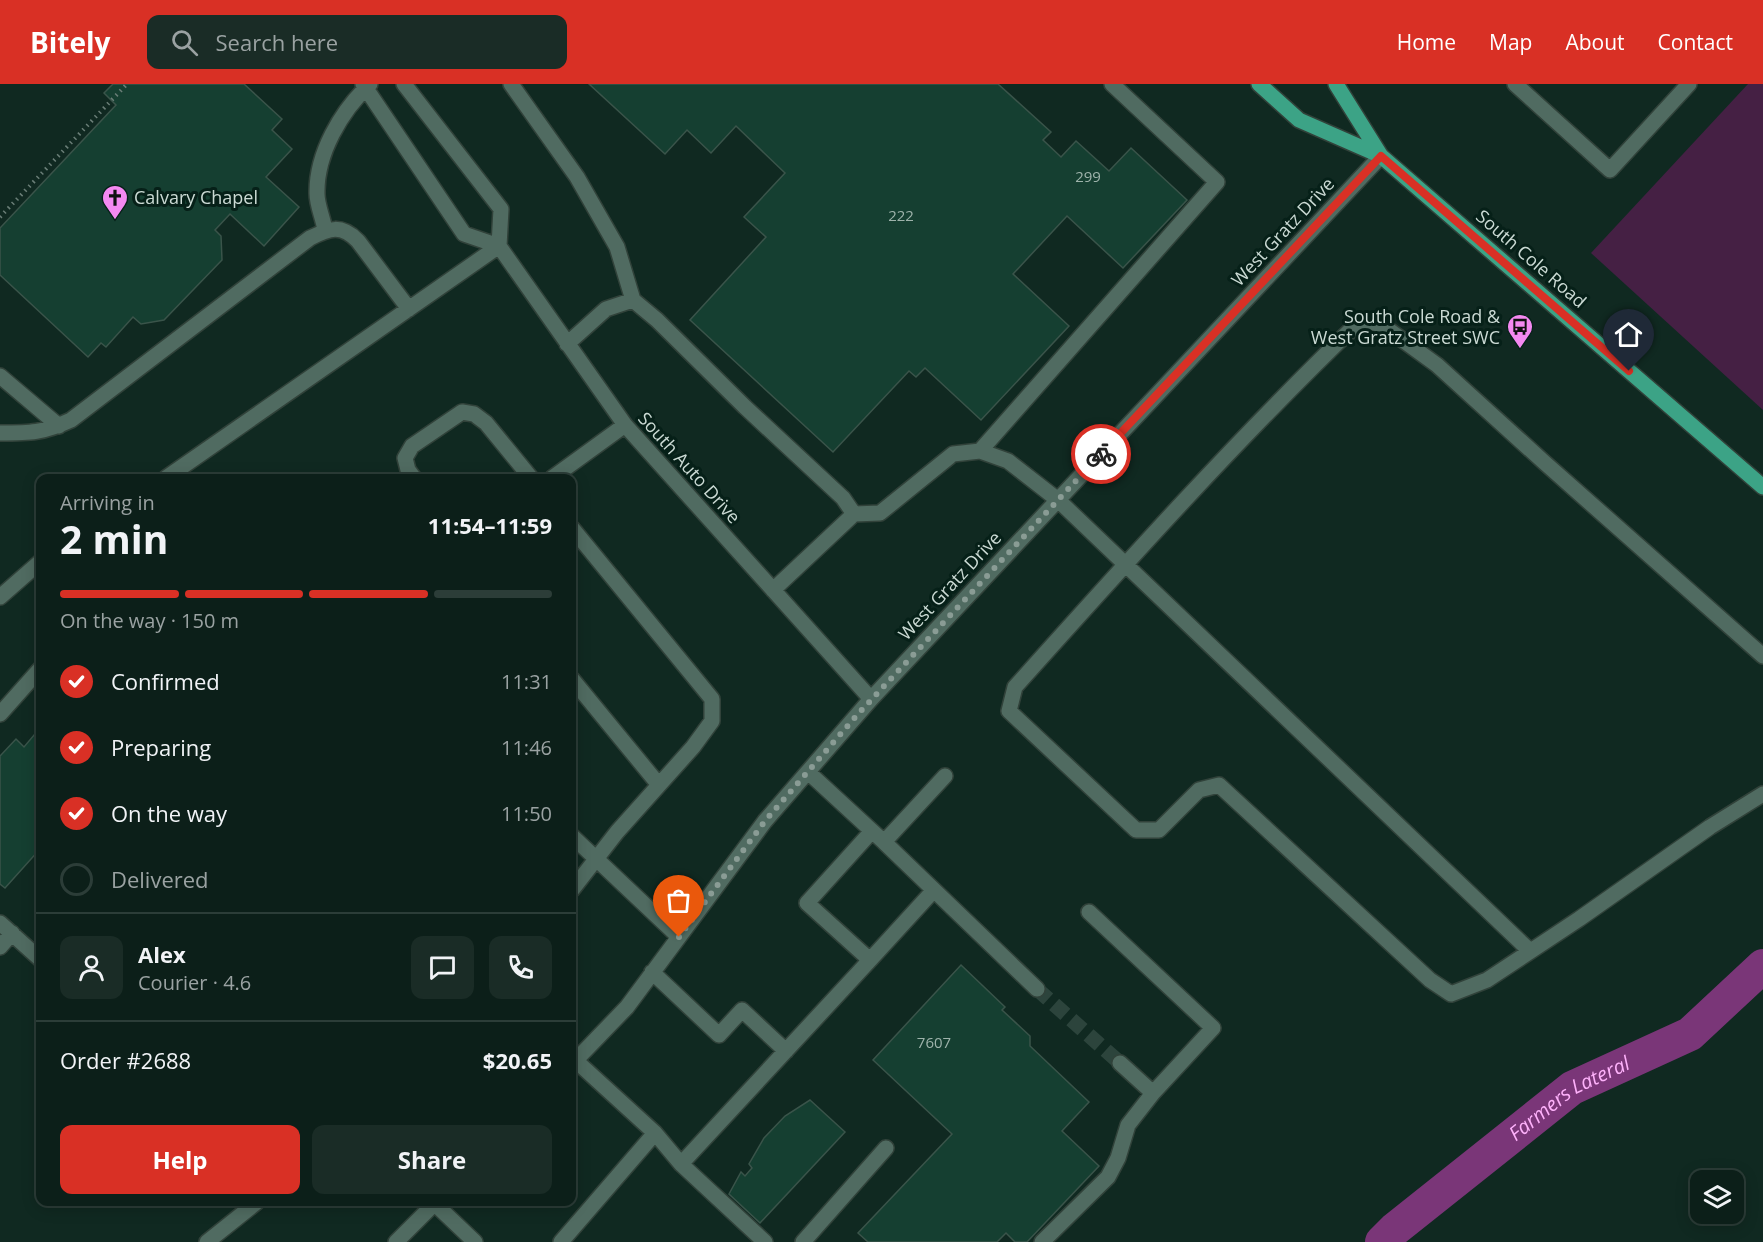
<!DOCTYPE html>
<html lang="en">
<head>
<meta charset="utf-8">
<style>
	:root { --surface:#0c1f19; --page:#1a2c26; --text:#f1f3f6; --muted:#9aa2a2; --line:#2c3d38; --accent:#d93025 }
	body { margin:0; font-family:"Open Sans",sans-serif; background:var(--page); color:var(--text); height:100vh; display:flex; flex-direction:column; font-size:22px; white-space:nowrap }
	* { box-sizing:border-box; margin:0 }
	p { font-size:20px; color:var(--muted) }
	.icon { flex:none; width:33px; height:33px; fill:none; stroke:currentColor; stroke-width:2; stroke-linecap:round; stroke-linejoin:round }
	.map { position:relative; flex:1; overflow:hidden }
	.sheet { position:absolute; left:36px; top:390px; width:540px; height:732px; display:flex; flex-direction:column; background:var(--surface); border-radius:12px; box-shadow:0 3px 15px #0003,0 0 0 2px var(--line) }
	.sheet>* { flex:none }
	.buttons { position:absolute; left:1690px; top:1086px; display:grid; gap:12px }
	.buttons a { display:grid; place-items:center; width:54px; height:54px; border-radius:12px; background:var(--surface); box-shadow:0 3px 15px #0003,0 0 0 2px var(--line); font-size:30px }
	.pin { position:absolute; display:grid; place-items:center; width:51px; height:51px; color:#fff; margin:-62px -26px; border-radius:50% 50% 50% 0; rotate:-45deg; box-shadow:0 0 6px #0007 }
	.pin .icon { rotate:45deg }
	.courier { position:absolute; display:grid; place-items:center; width:60px; height:60px; margin:-30px; border:4px solid #d93025; border-radius:50%; background:#fff; color:#222; box-shadow:0 2px 8px #0007 }
	.headline em { font-style:normal; font-weight:700 }
	.headline div { display:flex; flex-direction:column-reverse }
	.headline { display:flex; align-items:center; justify-content:space-between; height:102px; padding:0 24px }
	h1 { font-size:39px; font-weight:700; line-height:45px }
	.bar { display:grid; grid-template-columns:repeat(4,1fr); gap:9px 6px; align-content:center; height:72px; padding:0 24px }
	.bar i { height:8px; border-radius:4px; background:var(--line) }
	.bar .active { background:var(--accent) }
	.bar p { grid-column:span 4 }
	.line { display:flex; align-items:center; gap:15px; padding:0 24px; border-top:2px solid var(--line) }
	.line div { flex:1 }
	.round { display:grid; place-items:center; flex:none; width:63px; height:63px; border-radius:12px; background:var(--page) }
	ol { padding:0 24px; list-style:none }
	li { display:flex; align-items:center; gap:18px; height:66px }
	li p { margin-inline-start:auto }
	li .icon { padding:6px; border-radius:50%; background:var(--accent); color:#fff; stroke-width:4 }
	li:last-child { color:var(--muted) }
	li i { width:33px; height:33px; border:3px solid var(--line); border-radius:50% }
	.primary-button { display:flex; gap:12px; margin-top:auto; padding:12px 24px }
	.primary-button a { flex:1; height:69px; border-radius:12px; background:var(--accent); color:#fff; font-size:24px; font-weight:700; line-height:69px; text-align:center }
	.primary-button a+a { background:var(--page); color:var(--text) }
	header { display:flex; align-items:center; gap:36px; box-sizing:border-box; height:84px; padding:0 30px; background:var(--accent); color:#fff }
	header strong { font-size:28px }
	nav { display:flex; gap:33px; margin-inline-start:auto; font-size:21px }
	.search { width:420px; height:54px; background:var(--page); display:flex; align-items:center; gap:15px; box-sizing:border-box; padding:0 21px; border-radius:12px; color:var(--muted); font-size:22px }
	.map>svg:first-child { display:block }
</style>
</head>
<body>
<header>
<strong>Bitely</strong>
<div class="search"><svg class="icon" aria-label="search" viewBox="0 0 24 24"><circle cx="10" cy="10" r="6"/><path d="M15 15l6 6"/></svg>Search here</div>
<nav><a>Home</a><a>Map</a><a>About</a><a>Contact</a></nav>
</header>
<div class="map">
<svg width="1763" height="1158" viewBox="0 0 1763 1158">
	<rect width="100%" height="100%" fill="#102921"/>
	<path fill="#452044" d="M1748 0H1763V326L1591 169Z"/>
	<g fill="none" stroke-linecap="round" stroke-linejoin="round">
		<path stroke="#7a3678" stroke-width="34" id="s1" d="M1382 1158 1395 1145 1572 1004 1690 950 1763 882"/>
	</g>
	<path fill="#153f31" stroke="#3a544a" stroke-width="1.5" d="M113 0H244L282 35 272 46 292 65 266 93 299 123 264 162 230 130 215 146 221 152 222 176 164 236 141 240 133 233 106 263 101 259 88 273 0 191V144L116 21 104 9Z
		M589 0H998L1051 48 1043 56 1061 73 1076 57 1109 87 1131 64 1187 116 1123 184 1067 132 1013 190 1069 242 981 336 925 284 916 293 909 287 833 368 690 236 766 153 744 133 785 89 736 42 711 69 687 46 665 70Z
		M40 644V765L5 804 0 800V672L16 655 24 663Z
		M961 881 1005 923 1002 926 1030 952V962L1089 1018 1062 1047 1099 1082 1027 1158H1015L1006 1149 997 1158H868L858 1149 952 1050 873 976Z
		M810 1016 845 1048 760 1139 729 1110 741 1088 745 1092 752 1084 749 1080 764 1054 785 1032Z"/>
	<g fill="none" stroke-linecap="round" stroke-linejoin="round">
		<path stroke="#2c443c" stroke-width="15" stroke-dasharray="15 8" stroke-linecap="butt" d="M1037 905 1120 979"/>
		<defs>
			<path id="minor" d="M363 0 464 150 499 162 501 125 404 0
				M511 0 577 93 617 163 633 216
				M1515 0 1610 86 1689 0
				M325 146C323 134 317 121 317 110 316 70 341 27 370 0
				M567 260 606 225 633 216 657 236 745 323 843 414 854 430 773 506
				M0 292 59 342
				M0 349C30 349 43 349 71 336L310 154C330 144 341 140 358 157L409 225
				M980 367 1217 98 1112 0
				M166 394 499 162 625 341 871 615
				M414 394 408 386 405 374 412 362 462 328 474 330 486 339 531 394
				M552 394 625 341
				M854 430 880 429 953 370 980 367 1008 377 1058 416 1530 867
				M572 444 712 615V637L693 663 617 748 572 806
				M0 513 40 478
				M1763 572 1545 379 1437 281 1382 241 1361 236C1240 352 1127 478 1015 603L1009 627 1136 746H1159L1199 706 1219 701 1430 896 1451 910 1487 896 1579 835 1710 743 1763 710
				M572 595 659 701
				M0 630 40 585
				M808 688 884 758 945 692
				M872 747 807 819 870 876 934 806
				M572 752 679 853
				M884 758 1037 905
				M0 839 40 875
				M0 863 12 849
				M652 888 719 951 742 926 786 967
				M575 976 655 1049 681 1080 765 1158
				M1120 979 1153 1009
				M572 980 627 923 765 737 871 615 1381 72
				M681 1080 870 876
				M433 1118 475 1158
				M207 1158 257 1118
				M396 1158 436 1118
				M561 1158 655 1049
				M803 1158 886 1064
				M1042 1158 1108 1093 1118 1074 1128 1041 1153 1009 1213 944 1089 828"/>
			<path id="major" d="M1259 0 1299 36 1381 72 1763 403
				M1336 0 1381 72"/>
		</defs>
		<use href="#minor" stroke="#31423a" stroke-width="18"/>
		<use href="#major" stroke="#31423a" stroke-width="18"/>
		<path stroke="#6a7e77" stroke-width="4" stroke-dasharray="1.5 4.5" stroke-linecap="butt" d="M0 133 127 0"/>
		<use href="#minor" stroke="#506b61" stroke-width="15"/>
		<use href="#major" stroke="#3ca386" stroke-width="15"/>
	</g>
	<g fill="none" stroke-linecap="round" stroke-linejoin="round">
		<path stroke="#8a9c95" stroke-width="6" stroke-dasharray="0 10.8" d="M679 853 765 737 858 630 1101 370"/>
		<path stroke="#d93025" stroke-width="8" d="M1101 370 1381 72 1629 287"/>
	</g>
	<defs>
		<symbol id="church-pin" viewBox="-11 -11 22 30"><path d="M0 17L-7.5 6A9.5 9.5 0 1 1 7.5 6Z" fill="#f489f1" stroke="#062018"/><path d="M-1.2-6h2.4v3.5h3.3v2.4h-3.3V6h-2.4V-.1h-3.3v-2.4h3.3Z" fill="#111"/></symbol>
		<symbol id="bus-pin" viewBox="-11 -11 22 30"><path d="M0 17L-7.5 6A9.5 9.5 0 1 1 7.5 6Z" fill="#f489f1" stroke="#062018"/><path d="M-5-6H5V4H4V6H2V4H-2V6H-4V4H-5ZM-3.5-4V0h7V-4ZM-3.5 1.2v1.5H-2V1.2ZM2 1.2v1.5H3.5V1.2Z" fill="#111"/></symbol>
	</defs>
	<g fill-rule="evenodd">
		<use href="#church-pin" x="100" y="99" width="30" height="40"/>
		<use href="#bus-pin" x="1505" y="228" width="30" height="40"/>
	</g>
	<g text-anchor="middle" stroke-width="6" stroke-linejoin="round" paint-order="stroke">
		<g font-size="15" fill="#9eb3ab">
			<text x="1088" y="98">299</text>
			<text x="901" y="137">222</text>
			<text x="934" y="964">7607</text>
		</g>
		<g font-size="18" fill="#cbdad4" stroke="#062018" text-anchor="start">
			<text x="134" y="120">Calvary Chapel</text>
			<text x="1500" y="239" text-anchor="end">South Cole Road &amp;<tspan x="1500" dy="21">West Gratz Street SWC</tspan></text>
		</g>
		<g font-size="18" fill="#cbdad4" stroke="#062018">
			<text transform="translate(1283 148) rotate(-47)" y="6">West Gratz Drive</text>
			<text transform="translate(1531 175) rotate(41)" y="6">South Cole Road</text>
			<text transform="translate(689 384) rotate(48)" y="6">South Auto Drive</text>
			<text transform="translate(950 502) rotate(-47)" y="6">West Gratz Drive</text>
		</g>
		<g font-size="20" font-style="italic" fill="#fdb1fa" stroke="#062018">
			<text dy="7" stroke="none"><textPath href="#s1" startOffset="237">Farmers Lateral</textPath></text>
		</g>
	</g>
</svg>
<div class="buttons">
<a><svg class="icon" aria-label="layers" viewBox="0 0 24 24"><path d="M12 4l9 5-9 5-9-5zM3 14l9 5 9-5"/></svg></a>
</div>
<div class="pin" style="left:679px;top:853px;background:#ea580c"><svg class="icon" aria-label="bag" viewBox="0 0 24 24"><path d="M5 8h14l-1 12H6zM9 8a3 3 0 0 1 6 0"/></svg></div>
<div class="pin" style="left:1629px;top:287px;background:#1f2937"><svg class="icon" aria-label="home" viewBox="0 0 24 24"><path d="M3 11l9-7 9 7M6 9v11h12V9"/></svg></div>
<div class="courier" style="left:1101px;top:370px"><svg class="icon" aria-label="bike" viewBox="0 0 24 24"><circle cx="6" cy="16" r="4"/><circle cx="18" cy="16" r="4"/><path d="M6 16l4-8h5l3 8M10 8l3 8H6M13 5h3"/></svg></div>
<section class="sheet">
<div class="headline"><div><h1>2 min</h1><p>Arriving in</p></div><em>11:54–11:59</em></div>
<div class="bar"><i class="active"></i><i class="active"></i><i class="active"></i><i></i><p>On the way · 150 m</p></div>
<ol>
<li><svg class="icon" aria-label="check" viewBox="0 0 24 24"><path d="M5 12l5 5 9-10"/></svg>Confirmed<p>11:31</p></li>
<li><svg class="icon" aria-label="check" viewBox="0 0 24 24"><path d="M5 12l5 5 9-10"/></svg>Preparing<p>11:46</p></li>
<li><svg class="icon" aria-label="check" viewBox="0 0 24 24"><path d="M5 12l5 5 9-10"/></svg>On the way<p>11:50</p></li>
<li><i></i>Delivered</li>
</ol>
<div class="line" style="height:108px"><a class="round"><svg class="icon" aria-label="person" viewBox="0 0 24 24"><circle cx="12" cy="8" r="4"/><path d="M4 21q1-7 8-7t8 7"/></svg></a><div><b>Alex</b><p>Courier · 4.6</p></div><a class="round"><svg class="icon" aria-label="chat" viewBox="0 0 24 24"><path d="M4 5h16v11H9l-5 4z"/></svg></a><a class="round"><svg class="icon" aria-label="phone" viewBox="0 0 24 24"><path d="M5 4h4l2 5-3 2q2 4 5 5l2-3 5 2v4C11 20 4 13 5 4z"/></svg></a></div>
<div class="line" style="height:78px"><div>Order #2688</div><b>$20.65</b></div>
<div class="primary-button"><a>Help</a><a>Share</a></div>
</section>
</div>
</body>
</html>
